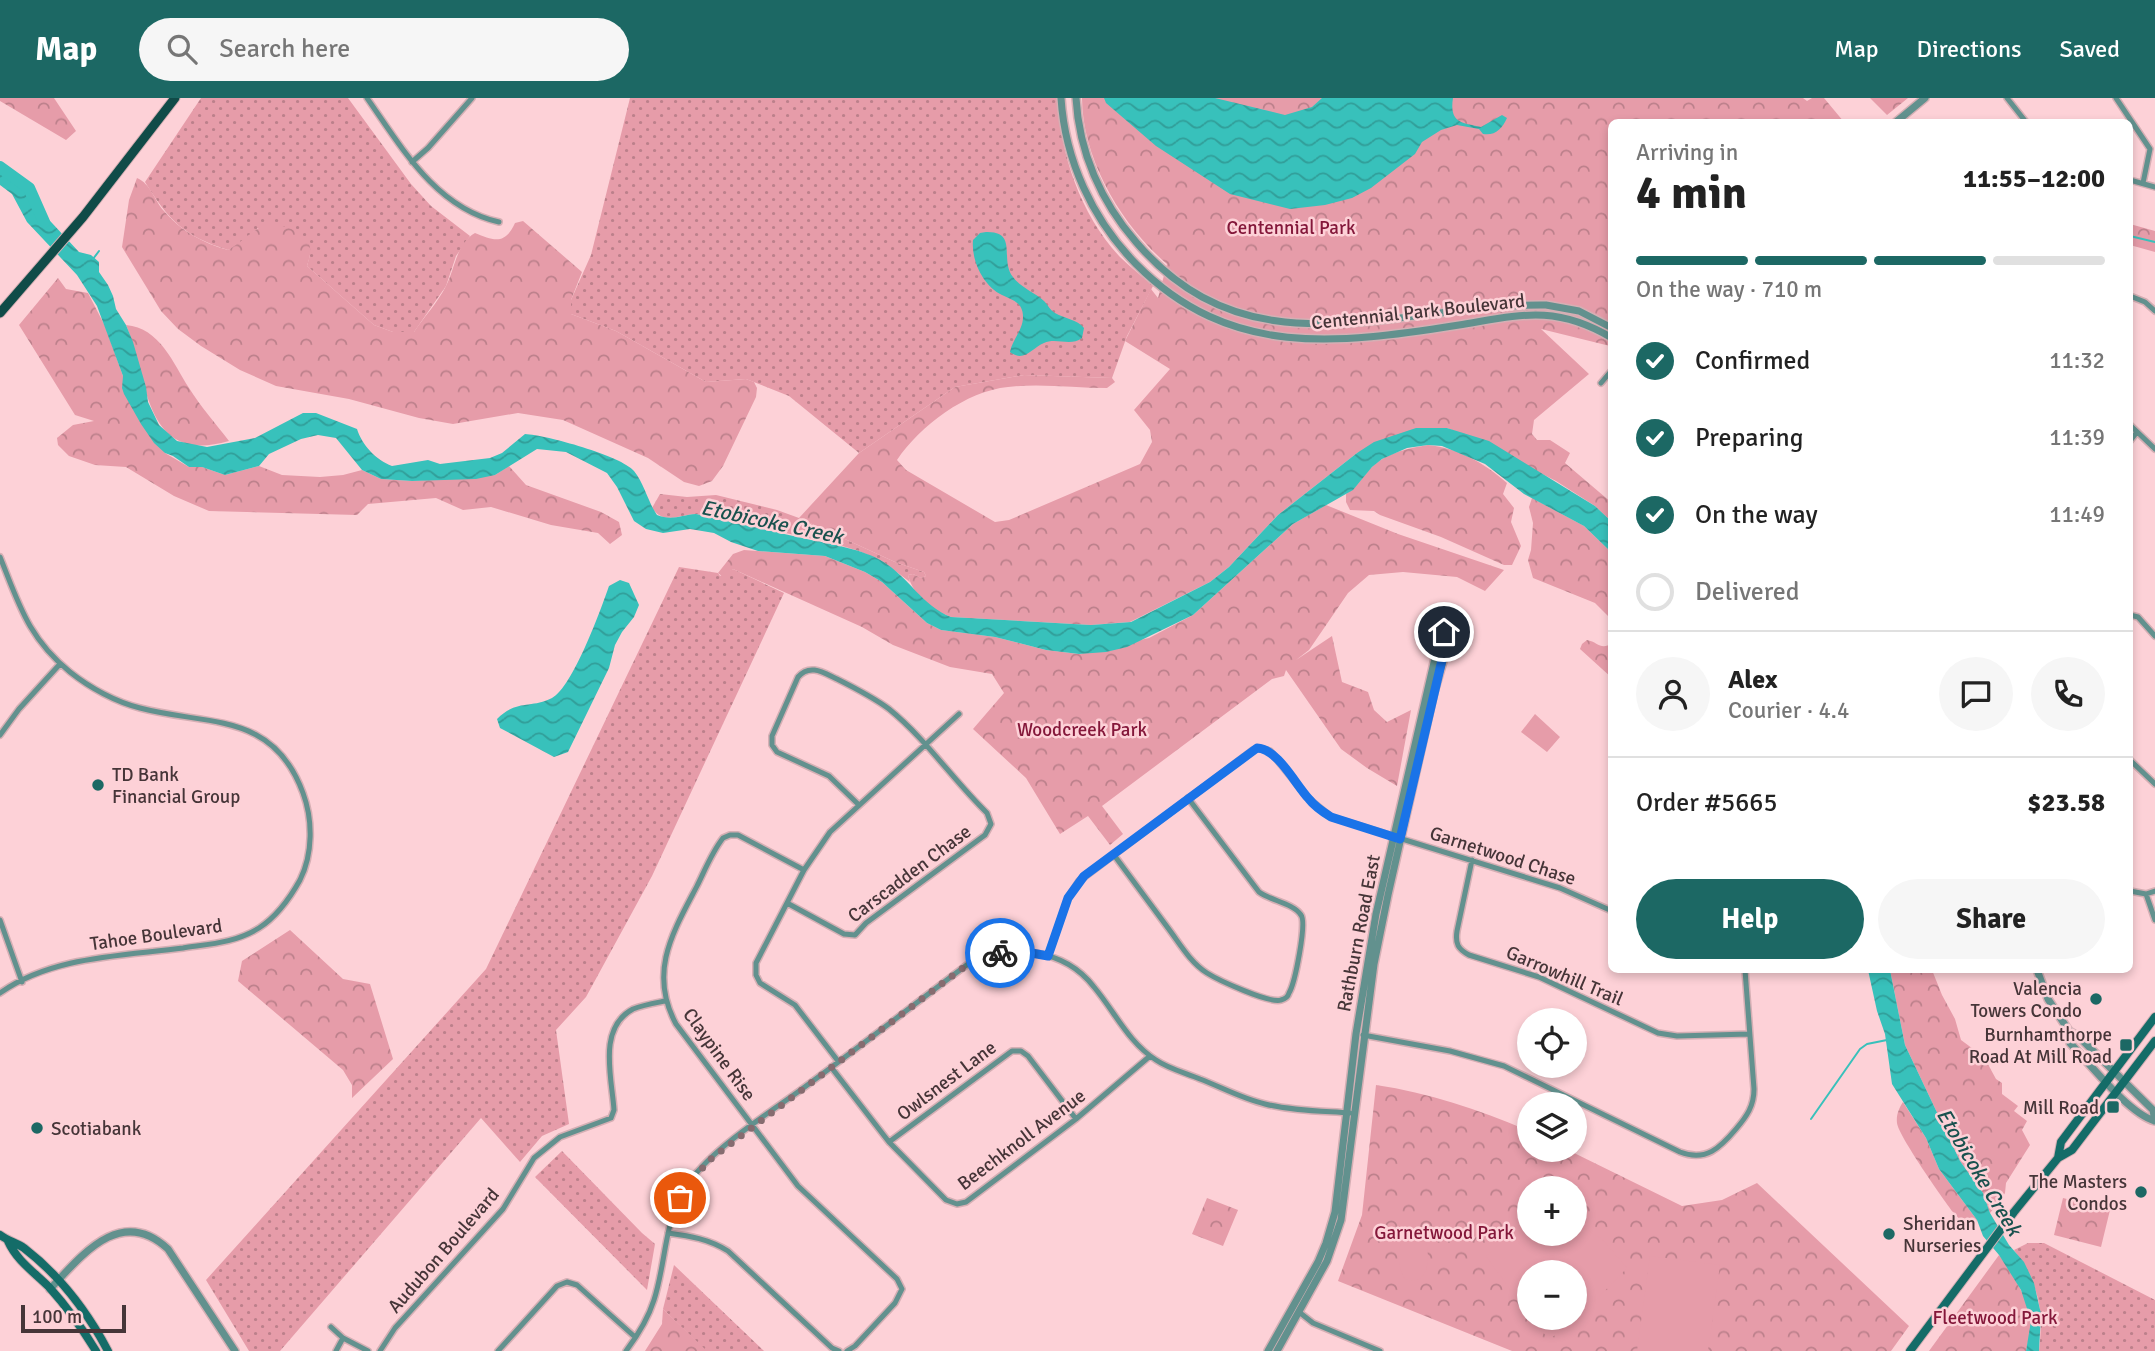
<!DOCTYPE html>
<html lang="en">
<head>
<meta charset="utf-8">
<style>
	:root { --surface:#fff; --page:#f6f6f6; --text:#222; --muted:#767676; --line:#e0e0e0; --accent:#1c6864 }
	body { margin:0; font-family:Signika,sans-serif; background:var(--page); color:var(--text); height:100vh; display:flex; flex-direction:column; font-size:26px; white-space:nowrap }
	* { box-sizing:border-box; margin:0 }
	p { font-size:23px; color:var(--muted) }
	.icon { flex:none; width:38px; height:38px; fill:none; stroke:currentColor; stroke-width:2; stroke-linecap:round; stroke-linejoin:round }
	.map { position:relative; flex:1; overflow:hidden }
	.details { position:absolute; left:1608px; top:21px; width:525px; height:854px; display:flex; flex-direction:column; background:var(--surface); border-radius:10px; box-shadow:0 4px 10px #0003 }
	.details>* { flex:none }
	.tools { position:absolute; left:1517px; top:910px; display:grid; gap:14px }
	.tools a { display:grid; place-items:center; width:70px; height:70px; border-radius:50%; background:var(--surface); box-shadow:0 4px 10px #0003; font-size:35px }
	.scale { position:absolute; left:21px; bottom:18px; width:105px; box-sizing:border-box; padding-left:7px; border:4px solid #463538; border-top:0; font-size:19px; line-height:24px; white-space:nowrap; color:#463538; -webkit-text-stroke:5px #fdd1d7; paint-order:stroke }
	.pin { position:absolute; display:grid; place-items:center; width:60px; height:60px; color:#fff; margin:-30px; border:4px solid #fff; border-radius:50%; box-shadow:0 2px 7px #0007 }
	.courier { position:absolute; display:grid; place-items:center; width:70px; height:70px; margin:-35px; border:5px solid #1a73e8; border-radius:50%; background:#fff; color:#222; box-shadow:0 2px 9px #0007 }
	.headline em { font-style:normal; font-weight:700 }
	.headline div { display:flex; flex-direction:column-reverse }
	.headline { display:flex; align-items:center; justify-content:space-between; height:119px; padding:0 28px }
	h1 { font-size:46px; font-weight:700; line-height:52px }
	.bar { display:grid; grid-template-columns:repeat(4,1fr); gap:10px 7px; align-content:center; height:84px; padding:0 28px }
	.bar i { height:9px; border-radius:5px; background:var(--line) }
	.bar .on { background:var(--accent) }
	.bar p { grid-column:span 4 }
	.line { display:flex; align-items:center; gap:18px; padding:0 28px; border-top:2px solid var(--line) }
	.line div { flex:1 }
	.round { display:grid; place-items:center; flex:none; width:74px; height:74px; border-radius:37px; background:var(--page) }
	ol { padding:0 28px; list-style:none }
	li { display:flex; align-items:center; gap:21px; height:77px }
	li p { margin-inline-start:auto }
	li .icon { padding:7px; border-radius:50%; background:var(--accent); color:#fff; stroke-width:4 }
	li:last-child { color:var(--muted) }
	li i { width:38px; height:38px; border:4px solid var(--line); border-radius:50% }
	.primary-button { display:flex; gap:14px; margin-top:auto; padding:14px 28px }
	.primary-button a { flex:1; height:80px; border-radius:42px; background:var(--accent); color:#fff; font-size:28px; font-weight:700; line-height:80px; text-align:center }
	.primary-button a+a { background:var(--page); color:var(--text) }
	header { display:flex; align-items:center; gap:42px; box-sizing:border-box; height:98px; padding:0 35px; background:var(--accent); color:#fff }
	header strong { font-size:33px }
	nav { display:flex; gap:38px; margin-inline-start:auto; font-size:24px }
	.search { width:490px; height:63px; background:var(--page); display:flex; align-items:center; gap:18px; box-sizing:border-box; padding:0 24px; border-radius:38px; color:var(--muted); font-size:26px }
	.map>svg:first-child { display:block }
</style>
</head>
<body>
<header>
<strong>Map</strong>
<div class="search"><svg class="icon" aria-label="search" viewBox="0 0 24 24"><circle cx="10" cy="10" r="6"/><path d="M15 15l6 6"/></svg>Search here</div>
<nav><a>Map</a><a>Directions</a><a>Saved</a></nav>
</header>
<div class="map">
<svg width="2155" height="1253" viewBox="0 0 2155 1253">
	<defs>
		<pattern id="grass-dots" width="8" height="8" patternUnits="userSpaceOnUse" patternTransform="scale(1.75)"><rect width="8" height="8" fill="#e69ca9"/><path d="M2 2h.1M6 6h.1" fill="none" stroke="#bc808b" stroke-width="1.8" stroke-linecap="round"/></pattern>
		<pattern id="forest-crowns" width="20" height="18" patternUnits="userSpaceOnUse" patternTransform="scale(1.75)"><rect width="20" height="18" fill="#e69ca9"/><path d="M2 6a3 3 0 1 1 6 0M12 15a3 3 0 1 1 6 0" fill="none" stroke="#bc808b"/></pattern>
		<pattern id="water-waves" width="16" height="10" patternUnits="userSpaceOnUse" patternTransform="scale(1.75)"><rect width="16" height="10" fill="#38c1bb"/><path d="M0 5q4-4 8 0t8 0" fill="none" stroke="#319e99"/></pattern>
	</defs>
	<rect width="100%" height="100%" fill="#fdd1d7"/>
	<path fill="url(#grass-dots)" d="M201 0H348L411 86 431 108 470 138 456 158 446 188 414 234H393L374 227 307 168 310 157 258 130 243 144 228 152C184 138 169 123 145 84Z
		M630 0H1057C1061 57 1080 116 1120 159 1130 169 1142 178 1153 188L1127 238 1112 280 1024 277 955 289 859 355 789 298 746 281 706 284 616 233 571 216V202L591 157Z
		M660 396 687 399 716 397 777 412 799 420 895 464 924 474 926 478 921 480 913 476 908 477 910 484 882 463 859 453 832 445 696 416C678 417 664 427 652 410Z
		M679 469 718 475 720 478 733 471 784 495 652 778 586 899 556 932 569 1026 542 1038 520 1064 481 1020 280 1253H249L206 1182 486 871Z
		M562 1053 642 1135 655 1146 647 1192 535 1079Z
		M2028 1145H2044L2155 1202V1253H2039C2044 1211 2039 1187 2014 1152Z
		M674 1167 764 1253H706L663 1211Z"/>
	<path fill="url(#forest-crowns)" fill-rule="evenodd" d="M0 0H54L76 33 66 42 0 3Z
		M1082 0H1803L1807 3 1812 0H1824L1844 24H1612V246L1610 248 1541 231 1589 276 1534 322 1532 336 1537 342H1550L1570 355 1565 365 1612 405V424L1595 408 1556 383 1467 338 1447 330 1357 355 1278 417 1229 469 1210 484 1130 524 1091 527 951 519C932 512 913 498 908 477L913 476 921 480 926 478 924 474 895 464 799 420 859 355 955 289 1024 277 1112 280 1115 284 1107 290C1075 290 1040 285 1008 289 966 293 920 328 897 362L906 372 995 424 1009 422 1140 366 1152 344 1150 332 1134 312 1170 271 1125 243 1151 191 1158 200 1167 166C1122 128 1082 61 1082 0Z
		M1870 0H1908L1887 17Z
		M137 80C151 86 154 102 164 113 182 134 203 145 228 152 240 146 254 130 266 127 278 124 305 133 309 146 312 154 309 161 307 168L374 227 393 234H414C424 219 438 204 446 188 455 171 456 146 475 135 494 143 505 147 515 125L523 123 582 174 571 202V216L616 233 706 284 746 281 754 284 757 290 756 299 723 368 712 383 699 388 684 384 648 360 563 322 518 315 453 326 419 320 349 301 276 288 240 272 201 248 178 231 161 213 122 149 129 102Z
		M2130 126 2155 133V154L2130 147Z
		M58 180 66 191 88 195 105 228 123 278 165 355 189 369H202L225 377 259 368 282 377 320 379 343 377 362 372 381 381 412 383 495 377 509 368 526 387 601 414 619 424 622 437 610 446 598 435 551 427 491 409 463 412 436 400 368 406 357 417 209 413 174 398 126 369 95 367 69 358 58 347 57 340 73 327 94 323 75 317 19 227Z
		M126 227C160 230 173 265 189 290 201 309 216 326 229 343 143 368 149 282 126 227Z
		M1428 347C1459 350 1484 365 1507 385L1503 396 1514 410 1511 424 1521 448 1512 467H1504L1441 439 1380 417 1374 413 1350 412 1346 404V396C1359 388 1364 376 1374 367 1389 354 1410 350 1428 347Z
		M1532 400 1584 428 1612 455V522L1595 505 1533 480 1528 462 1531 452 1533 425 1529 409Z
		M1326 407 1398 436 1504 472 1485 493 1457 479 1403 474 1369 477 1348 495 1309 552 1296 562 1332 538 1342 584 1368 594 1374 612 1387 624 1411 612 1397 688 1367 670 1341 651 1286 572 1284 578 1272 581 1102 708 1123 736 1110 747 1088 718 1060 736 1026 680 973 631 1004 595 992 576 950 569 893 547 862 529 733 471 723 479 718 475 733 456 744 452 825 458 865 474 882 484 927 525 941 532 995 539 1046 552 1079 556 1149 540 1193 517 1293 426Z
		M1587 542C1598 544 1601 553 1612 545V580L1580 551 1582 546Z
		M290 832 343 881 370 886 393 961 352 1000V987L343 972 238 883 242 863Z
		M1890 872H1932L1942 897 1955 921 1961 942 1984 959 1996 981 2002 985V996L2018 1008 2014 1013 2027 1023 2022 1032 2030 1047 2006 1085 2005 1095 2000 1103 1990 1115 1983 1095 1960 1063 1905 947Z
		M1376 987C1430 995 1480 1012 1529 1033L1530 1052H1568L1682 1108 1722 1102 1757 1085 1909 1228 1891 1253H1512L1338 1183 1362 1117ZM1530 1090H1575V1136H1530ZM1530 1174H1575V1220H1530Z
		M1903 1004 1926 1040 1939 1071 1977 1122 1975 1130C1965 1127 1959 1121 1953 1114 1943 1101 1898 1037 1897 1025 1896 1017 1899 1010 1903 1004Z
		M1207 1100 1238 1112 1223 1148 1192 1136Z
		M2063 1100 2110 1112 2101 1149 2054 1137Z
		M1999 1157C2012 1175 2033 1207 2031 1230 2030 1238 2027 1246 2026 1253H1929Z
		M663 1211 707 1253H645L662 1226Z"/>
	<path fill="#e69ca9" d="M1535 616 1560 639 1547 654 1521 634Z
		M1575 1125 1602 1141 1627 1170 1591 1207 1554 1238H1546L1532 1220H1575V1174H1530L1529 1217 1486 1158C1500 1146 1512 1134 1529 1128L1530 1136H1575Z
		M1411 1132 1421 1134C1432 1147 1432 1192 1405 1181 1396 1169 1396 1139 1411 1132Z
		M1650 1158 1720 1167 1708 1253H1637Z"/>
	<path fill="url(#water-waves)" d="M1104 0H1215L1285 17 1312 9 1322 0H1453C1449 25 1462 25 1481 29L1502 17 1507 20C1502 31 1495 38 1483 36L1479 31 1457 27 1441 32 1422 44 1415 56 1371 90 1352 100 1325 107 1290 111 1230 96 1156 48 1106 5Z
		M0 67 25 92 39 111 79 154 91 157 99 164V174L108 187 113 198 116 211 126 227 133 244 146 289 148 304 159 327 177 343 207 349 255 340 303 315H316L357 331C362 347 376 362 392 368L428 362 440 366 490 360 502 355 525 336C546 337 622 358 634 373 644 385 648 404 657 417 672 423 681 417 696 416 734 425 773 433 811 442 832 446 864 452 882 463 909 479 922 508 951 519L1091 527 1131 524 1210 484 1229 469 1278 417 1357 355 1374 344 1416 330H1447L1489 343 1595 408 1612 424V455L1584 428 1524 396 1485 366 1442 348 1428 347 1407 350 1382 361 1372 369 1353 392 1293 426 1193 517 1127 549 1106 554 1079 556 1046 552 995 539 941 532 927 525 882 484 865 474 825 458 758 453 731 444 714 435 690 431 663 435 646 431 634 423 617 389 607 375 566 354 537 351 495 377 476 381 412 383 381 381 362 372 336 340 318 337 301 341 269 356 259 368 225 377 202 369H189L173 358 165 355 154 345 141 326 124 296 122 290 123 278 97 208 77 177 27 124 12 96 0 87Z
		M986 134C1019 133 999 162 1013 179 1021 190 1034 194 1044 203 1048 207 1050 212 1055 215 1065 221 1077 221 1084 230L1082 240C1070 249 1056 239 1044 245 1032 250 1024 265 1010 254 1012 242 1023 232 1023 219 1023 204 1012 202 1002 197 983 188 971 162 973 142L980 135Z
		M620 482 629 485 639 507 634 519 622 534 615 547 609 570 568 654 554 659 500 630 497 621C517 601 530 611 552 600 573 589 601 511 609 488Z
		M1868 872H1890L1905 947 1960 1063 1983 1095 1990 1115 2009 1147 2024 1164 2034 1185 2041 1216 2039 1253H2026L2031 1223 2021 1192 1999 1157 1983 1138 1977 1122 1939 1071 1926 1040 1892 986 1885 936 1877 913Z"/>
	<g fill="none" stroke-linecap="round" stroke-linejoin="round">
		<path stroke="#38c1bb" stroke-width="2" d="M2130 138 2155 144
			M93 161 99 153
			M1811 1021 1860 951 1867 946 1887 942"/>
		<path stroke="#38c1bb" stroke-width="12" d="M0 69 29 90 44 124"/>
		<defs>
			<path id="minor" d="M367 0C402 50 436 110 499 124
				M2007 0 2026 24
				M2116 0 2150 51 2143 85
				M412 64 428 50 472 0
				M2130 82 2155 89
				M2130 198 2145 204 2155 213
				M1601 285 1612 272
				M2130 327 2155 351
				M2130 343 2137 334
				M0 459C19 506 28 540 70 574 90 590 116 604 140 610 208 628 273 613 303 695 313 722 313 756 300 782 290 800 276 819 259 830 235 845 209 846 183 850 122 858 52 858 0 895
				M2130 517 2138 519 2155 538
				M0 637 19 611 60 566
				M2130 662 2155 686
				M1114 757C1132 781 1150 806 1168 830 1180 846 1190 864 1207 875 1218 882 1270 906 1281 902 1285 901 1288 899 1289 895 1295 885 1307 825 1301 817 1293 805 1271 803 1259 794L1188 700
				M1472 762 1457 833C1455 846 1458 851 1469 857L1539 879 1658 935 1677 938 1749 936
				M804 772 738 737H730L723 740C712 754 705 772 697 788 673 834 648 874 676 926L798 1088 897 1181 902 1191 895 1205 855 1248 847 1253
				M2130 793 2146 796 2155 793
				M2146 796 2155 822
				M787 805 844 836 855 837 866 825 985 737 991 726 987 715C953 682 926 641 889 611 873 599 855 590 837 581 824 575 810 565 798 579L772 638V647L777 654 829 678 859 707
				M0 822 22 884
				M1048 858 1068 800 1079 783 1253 652 1260 650 1270 653 1308 700 1331 719 1560 790 1612 813
				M1363 937 1450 953 1504 968 1680 1054C1706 1064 1720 1050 1736 1031 1747 1018 1754 1008 1754 991L1745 872
				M838 963 795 907 760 885 756 877V865L804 772 830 734 959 616
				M831 969 889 1044 946 1102 957 1106 966 1104 1076 1021 1150 958
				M889 1044 1012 953H1021L1028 958 1076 1021
				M668 1135C690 1138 709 1141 728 1153L832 1250 839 1253
				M1299 1214 1313 1225 1380 1253
				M331 1229 343 1240 368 1253
				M336 1253 343 1240
				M380 1253 395 1230 503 1111 534 1060 560 1039 611 1020 614 1012C612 980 597 930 633 911 643 907 655 905 665 903
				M498 1253 557 1188 567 1184 577 1187 635 1239
				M626 1253C638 1237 648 1221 654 1202 666 1165 664 1124 685 1090 709 1052 765 1018 802 991 858 950 912 908 968 866 1009 845 1064 850 1094 889 1115 914 1128 944 1156 962 1169 971 1186 975 1200 981 1221 989 1243 1001 1265 1006 1293 1013 1322 1013 1350 1015"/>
			<path id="tertiary" d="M1061 0C1065 62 1092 121 1136 166 1230 261 1338 246 1459 227 1520 217 1555 206 1612 240
				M1076 0C1079 54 1101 104 1136 144 1252 280 1399 205 1546 207L1579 213 1612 230
				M1896 24 1925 0
				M2037 872 2048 901 2069 933 2070 945C2090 966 2129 1016 2155 1023
				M2069 933 2078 938 2153 1012 2155 1023
				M50 1191C82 1157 121 1107 168 1151L235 1253
				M1268 1253 1318 1164 1326 1145 1335 1114 1356 936 1376 816 1435 560C1436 551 1433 537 1444 534L1448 537 1449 543 1434 594 1388 797 1374 866 1341 1122 1327 1163 1277 1253"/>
			<path id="secondary" d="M2058 1060 2061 1044 2155 919
				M0 1137C8 1143 17 1145 24 1150 59 1177 88 1215 108 1253
				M8 1143C17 1163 34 1174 49 1189 67 1209 82 1230 96 1253
				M1910 1253 2014 1114 2058 1060 2072 1052 2155 943"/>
			<path id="primary" d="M0 215 83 119 175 0"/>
		</defs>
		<use href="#minor" stroke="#d5afb4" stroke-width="8"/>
		<use href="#tertiary" stroke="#d5afb4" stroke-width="10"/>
		<use href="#secondary" stroke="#d5afb4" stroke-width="10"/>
		<use href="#primary" stroke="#d5afb4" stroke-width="11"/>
		<use href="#minor" stroke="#62918e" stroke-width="5"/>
		<use href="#tertiary" stroke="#62918e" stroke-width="7"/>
		<use href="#secondary" stroke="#146c68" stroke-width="8"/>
		<use href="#primary" stroke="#104b48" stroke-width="9"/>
	</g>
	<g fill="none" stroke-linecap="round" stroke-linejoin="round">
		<path stroke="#866c70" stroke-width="7" stroke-dasharray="0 12.6" d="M680 1100 692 1081 712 1060 968 866 1000 855"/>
		<path stroke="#1a73e8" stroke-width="9" d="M1000 855 1026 854 1048 858 1068 800 1084 778 1257 650C1278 651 1295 686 1309 701 1315 709 1323 714 1331 719L1400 741 1442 562 1449 541 1447 535 1444 534"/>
	</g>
	<g fill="#1c6864" stroke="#fdd1d7" stroke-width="2.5">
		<circle cx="98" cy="687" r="7"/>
		<circle cx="2096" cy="901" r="7"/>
		<rect x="2119" y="940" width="14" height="14" rx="3.5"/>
		<rect x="2106" y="1002" width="14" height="14" rx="3.5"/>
		<circle cx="37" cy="1030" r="7"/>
		<circle cx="2141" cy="1094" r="7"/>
		<circle cx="1889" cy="1136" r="7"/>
	</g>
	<g text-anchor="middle" stroke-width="5" stroke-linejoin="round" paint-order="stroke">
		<g font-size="19" fill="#84173a" stroke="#fdd1d7">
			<text x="1291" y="136">Centennial Park</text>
			<text x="1082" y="638">Woodcreek Park</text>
			<text x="1444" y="1141">Garnetwood Park</text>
			<text x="1995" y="1226">Fleetwood Park</text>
		</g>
		<g font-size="19" fill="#463538" stroke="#fdd1d7">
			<text transform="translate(1418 213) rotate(-6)" y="7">Centennial Park Boulevard</text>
			<text transform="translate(1503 757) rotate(18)" y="7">Garnetwood Chase</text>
			<text transform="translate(909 775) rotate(-37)" y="7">Carscadden Chase</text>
			<text transform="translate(1358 835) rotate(-79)" y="7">Rathburn Road East</text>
			<text transform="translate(156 836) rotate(-8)" y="7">Tahoe Boulevard</text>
			<text transform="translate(1565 877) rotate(23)" y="7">Garrowhill Trail</text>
			<text transform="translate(720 956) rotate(54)" y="7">Claypine Rise</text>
			<text transform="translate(946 982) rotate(-37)" y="7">Owlsnest Lane</text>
			<text transform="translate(1021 1041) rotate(-37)" y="7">Beechknoll Avenue</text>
			<text transform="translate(443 1152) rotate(-49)" y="7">Audubon Boulevard</text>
		</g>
		<g font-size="19" fill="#463538" stroke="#fdd1d7" text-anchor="end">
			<text x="112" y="683" text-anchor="start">TD Bank<tspan x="112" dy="22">Financial Group</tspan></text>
			<text x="2082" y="897">Valencia<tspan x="2082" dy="22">Towers Condo</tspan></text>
			<text x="2112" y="943">Burnhamthorpe<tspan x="2112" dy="22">Road At Mill Road</tspan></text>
			<text x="2099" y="1016">Mill Road</text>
			<text x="51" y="1037" text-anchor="start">Scotiabank</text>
			<text x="2127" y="1090">The Masters<tspan x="2127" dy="22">Condos</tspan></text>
			<text x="1903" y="1132" text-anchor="start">Sheridan<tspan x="1903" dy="22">Nurseries</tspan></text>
		</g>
		<g font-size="21" font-style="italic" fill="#19514e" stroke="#fdd1d7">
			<text transform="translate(772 424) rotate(12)" y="7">Etobicoke Creek</text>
			<text transform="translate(1979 1074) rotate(59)" y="7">Etobicoke Creek</text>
		</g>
	</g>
</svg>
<div class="tools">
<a><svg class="icon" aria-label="locate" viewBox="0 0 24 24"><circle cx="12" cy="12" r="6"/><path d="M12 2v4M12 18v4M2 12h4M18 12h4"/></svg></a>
<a><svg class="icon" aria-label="layers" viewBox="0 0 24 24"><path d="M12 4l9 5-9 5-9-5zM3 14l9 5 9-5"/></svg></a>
<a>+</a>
<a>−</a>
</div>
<div class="scale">100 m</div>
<div class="pin" style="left:680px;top:1100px;background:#ea580c"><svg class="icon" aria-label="bag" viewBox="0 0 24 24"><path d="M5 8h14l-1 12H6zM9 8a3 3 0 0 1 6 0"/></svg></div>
<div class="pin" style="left:1444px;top:534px;background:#1f2937"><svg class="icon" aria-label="home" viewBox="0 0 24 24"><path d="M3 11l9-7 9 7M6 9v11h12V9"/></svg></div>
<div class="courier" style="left:1000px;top:855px"><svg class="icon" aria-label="bike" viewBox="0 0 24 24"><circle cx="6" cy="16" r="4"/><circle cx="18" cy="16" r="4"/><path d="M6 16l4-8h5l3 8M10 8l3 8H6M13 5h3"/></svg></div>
<section class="details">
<div class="headline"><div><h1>4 min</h1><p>Arriving in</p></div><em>11:55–12:00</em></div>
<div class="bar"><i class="on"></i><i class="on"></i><i class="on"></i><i></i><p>On the way · 710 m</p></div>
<ol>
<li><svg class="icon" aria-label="check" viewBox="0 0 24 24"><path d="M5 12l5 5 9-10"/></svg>Confirmed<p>11:32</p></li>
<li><svg class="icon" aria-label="check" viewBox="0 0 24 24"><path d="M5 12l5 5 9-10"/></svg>Preparing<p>11:39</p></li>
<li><svg class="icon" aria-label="check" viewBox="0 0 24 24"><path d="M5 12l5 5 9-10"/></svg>On the way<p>11:49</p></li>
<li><i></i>Delivered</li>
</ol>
<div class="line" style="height:126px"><a class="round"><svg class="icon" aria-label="person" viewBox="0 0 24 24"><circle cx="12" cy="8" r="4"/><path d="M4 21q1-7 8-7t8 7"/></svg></a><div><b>Alex</b><p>Courier · 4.4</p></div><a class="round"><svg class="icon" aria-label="chat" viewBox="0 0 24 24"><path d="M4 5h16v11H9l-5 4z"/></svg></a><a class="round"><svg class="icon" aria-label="phone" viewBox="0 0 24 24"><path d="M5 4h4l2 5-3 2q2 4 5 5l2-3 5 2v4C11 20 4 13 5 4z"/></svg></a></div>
<div class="line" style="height:91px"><div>Order #5665</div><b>$23.58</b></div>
<div class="primary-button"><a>Help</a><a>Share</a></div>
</section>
</div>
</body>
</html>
